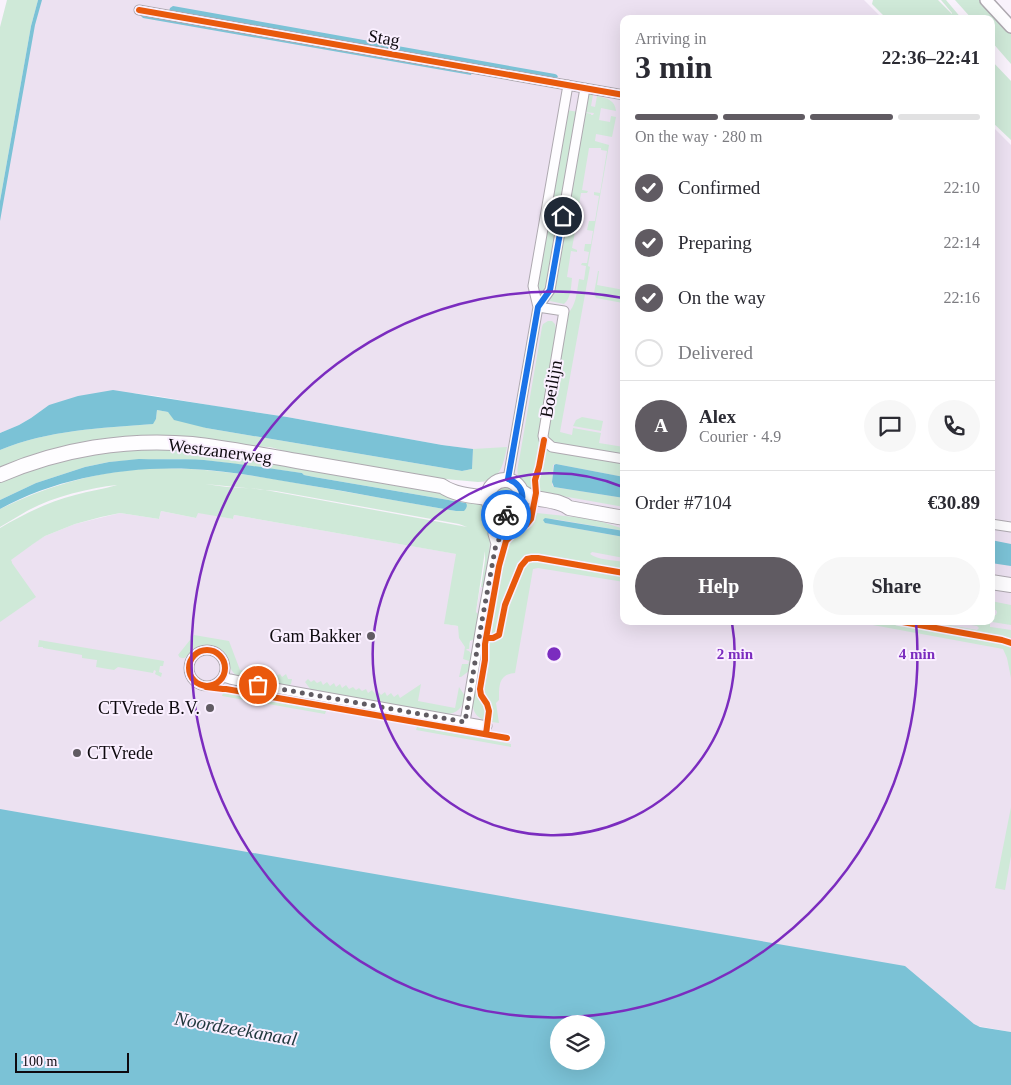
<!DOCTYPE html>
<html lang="en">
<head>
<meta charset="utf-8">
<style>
	:root { --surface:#fff; --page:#f7f7f7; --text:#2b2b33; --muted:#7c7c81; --line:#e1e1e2; --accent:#605b62 }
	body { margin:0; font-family:Georgia,serif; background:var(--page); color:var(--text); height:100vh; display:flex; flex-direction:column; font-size:19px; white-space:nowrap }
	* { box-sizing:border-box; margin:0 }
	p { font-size:16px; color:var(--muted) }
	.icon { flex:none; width:28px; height:28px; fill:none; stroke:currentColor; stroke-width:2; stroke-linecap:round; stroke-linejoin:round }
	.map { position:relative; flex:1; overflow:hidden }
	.panel { position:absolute; left:620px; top:15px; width:375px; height:610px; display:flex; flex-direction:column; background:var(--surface); border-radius:10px; box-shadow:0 5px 20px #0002 }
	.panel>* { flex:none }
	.buttons { position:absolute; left:550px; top:1015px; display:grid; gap:10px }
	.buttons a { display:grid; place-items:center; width:55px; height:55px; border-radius:50%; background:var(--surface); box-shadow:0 5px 20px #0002; font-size:25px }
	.scale { position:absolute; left:15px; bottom:12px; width:114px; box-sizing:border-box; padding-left:5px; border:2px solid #0e0a0f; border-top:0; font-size:14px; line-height:18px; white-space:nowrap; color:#0e0a0f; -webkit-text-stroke:4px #faefff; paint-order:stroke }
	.pin { position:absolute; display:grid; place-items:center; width:42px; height:42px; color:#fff; margin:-21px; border:2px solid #fff; border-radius:50%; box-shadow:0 1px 5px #0007 }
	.courier { position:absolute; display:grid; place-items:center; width:50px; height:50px; margin:-25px; border:4px solid #1a73e8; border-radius:50%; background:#fff; color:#222; box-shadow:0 1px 6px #0007 }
	.overview em { font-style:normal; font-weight:600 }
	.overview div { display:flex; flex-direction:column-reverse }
	.overview { display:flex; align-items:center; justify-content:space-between; height:85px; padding:0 15px }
	h1 { font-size:32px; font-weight:600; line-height:38px }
	.bar { display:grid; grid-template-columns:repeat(4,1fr); gap:8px 5px; align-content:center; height:60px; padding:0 15px }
	.bar i { height:6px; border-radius:4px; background:var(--line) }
	.bar .active { background:var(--accent) }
	.bar p { grid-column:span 4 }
	.line { display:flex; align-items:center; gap:12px; padding:0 15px; border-top:1px solid var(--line) }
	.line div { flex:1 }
	.round { display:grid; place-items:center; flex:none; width:52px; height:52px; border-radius:26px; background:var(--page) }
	ol { padding:0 15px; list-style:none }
	li { display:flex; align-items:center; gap:15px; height:55px }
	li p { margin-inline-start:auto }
	li .icon { padding:5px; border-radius:50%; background:var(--accent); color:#fff; stroke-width:4 }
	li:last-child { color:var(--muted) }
	li i { width:28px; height:28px; border:2px solid var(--line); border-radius:50% }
	.button { display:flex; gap:10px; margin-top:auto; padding:10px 15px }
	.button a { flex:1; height:58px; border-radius:30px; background:var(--accent); color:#fff; font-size:20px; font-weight:600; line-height:58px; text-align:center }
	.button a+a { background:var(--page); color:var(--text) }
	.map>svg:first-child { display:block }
</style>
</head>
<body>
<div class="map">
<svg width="1011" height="1085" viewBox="0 0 1011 1085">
	<rect width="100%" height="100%" fill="#f9f2fc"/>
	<path fill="#ece1f1" d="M41 0H864L883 19H624V621H991V125L1011 145V1032L0 852V563L45 536 75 524 120 513 159 519 161 511 196 518 197 512 233 519 234 515 457 554 445 624 458 626 469 647 477 614 476 612 480 588 481 587H484L489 562 481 502 484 483 472 469V449L442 445 287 417 220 407 157 396 133 393 49 405 31 418 19 425 0 433V212L33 26Z"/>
	<path fill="#cfe9d8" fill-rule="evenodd" d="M7 0H38L31 26 0 201V27Z
		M873 0H938L952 14V13L941 0H946L962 19H887L872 4Z
		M955 0H981L1011 33V64L991 41V19H972Z
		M991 60 1011 81V140L991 121Z
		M587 94 593 95 591 106 595 107 597 96C607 98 615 100 616 111L601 108 599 120 610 122 611 116 616 117 612 137 596 134 595 141 609 145 588 265V266L590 267 560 432 572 435 573 428 601 433 599 443 624 447V455L554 442H552L548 437 567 314C576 307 577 291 579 279L584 280 586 266 581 265 582 263H587L589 252 584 251 585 244H591L593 231 587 230 589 221H595L599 196 594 195V192L600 193 607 151 601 150V148H589L582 190 588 191 587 193H581L577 218 582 219V221H577L572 248 577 250V252L571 251 567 277 572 278C571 287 571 298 564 304L550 301 583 112 591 114V115H593L594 113 583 112Z
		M566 110 579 112 548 288 543 291 538 290 535 285Z
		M598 271H599L597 285 624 290 623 303 596 298 594 293Z
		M548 321H552L555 324 557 334 539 438C539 445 543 447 549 451L624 464V477L556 464 553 465 552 485 554 487 624 498V507L534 491 524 488C515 474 517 471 520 455L542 327 543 324Z
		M157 410 168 412 206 428 462 471 472 469 473 449 507 447C503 465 501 481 478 482L412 476 295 456C279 448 267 445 248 447L173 439 0 472V450C48 430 101 428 152 424L156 419Z
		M582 417 603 421 601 431 573 426 576 420Z
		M131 448H185L356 476 380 483 404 487H425L481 502 486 508 491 516 489 562 484 587H481L485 560V551L476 612 479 615 475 639 470 641 469 649H467L466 650 469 651 472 655 469 671 461 677H459L462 664H468L469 661 463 659 465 647 459 638 458 626 444 624 456 554 234 515 233 519 198 513 196 518 161 511 159 519 120 513 101 517 75 524 45 536 33 544 11 560 12 562V563L36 597 0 622V528C24 514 48 502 75 495 89 491 104 489 117 485 89 488 52 497 27 511 18 516 9 522 0 527V509C44 487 92 473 141 469 193 466 245 474 296 483 349 492 403 502 456 511L466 503 314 477 304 475 302 473 212 461 179 459 135 460 109 462 85 467 36 483 0 500V481L59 460ZM205 484 276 491 459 524 467 527 260 489 227 487Z
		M494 497a10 10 0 1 1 20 0a10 10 0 1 1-20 0Z
		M525 510H531C527 530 511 527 503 543 507 526 508 517 525 510Z
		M537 513 593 519 624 529V531L554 519 545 523 624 537V558L592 552 590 554C598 560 613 560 624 562V571L536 556C532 556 528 556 525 559 517 564 504 600 502 610 500 618 501 630 494 636H491L502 567 509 544 512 540 532 526 534 522Z
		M531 560 624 576V582L538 568 533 569 515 673C498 674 499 687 499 700L496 703 499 723 492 722C496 704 488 704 484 690L489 662 490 641 497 639 501 634 507 606 523 566 526 562Z
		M991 601 1011 605V625L992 622 990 623V627H991L1011 630V641L1005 638 909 621H927L977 630 979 628 977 626 948 621H991V615H996L997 612 996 610H991Z
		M851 621H886L1004 642 1011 647V678L1007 658 1003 649Z
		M194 635 229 641 240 670 250 672 254 669 257 673 261 670 263 674 267 671 270 675 274 673 276 676 280 674 282 677 286 674 288 679H292L291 684 288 686 240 677C224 671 232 651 213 646 206 644 197 646 191 651 190 652 187 657 186 657 183 659 182 658 179 657V656L178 655Z
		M39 640 164 661 163 666H160L159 672 162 673 161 677 155 674 156 671 154 670 153 673 118 667 114 670 96 667 97 660 82 658V655L43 648V647H38Z
		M308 679 311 682 314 680 317 683 321 681 323 685 327 682 330 686 334 683 336 687 340 684 342 688 346 685 349 689 353 687 356 690 359 688 362 691 366 689 368 693 372 690 375 694 378 691 381 695 385 692 387 696 391 693 394 697 398 694 400 698 421 684 418 701 455 708 459 687 465 696C463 708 457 714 445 714L311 690 305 682Z
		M475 685 478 686C477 698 486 702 487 712 487 714 486 719 486 721 468 714 473 701 475 685Z
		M223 693 326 711 325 714 222 696Z
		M417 727 511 744V747L416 730Z
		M1011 807V856L1005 890 995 888Z"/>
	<path fill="#7bc2d6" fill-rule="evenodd" d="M38 0H42L35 25 0 221V201L31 26Z
		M173 6 555 74 557 75 558 77 555 79 169 11 170 8Z
		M142 14 472 72 471 75 143 18 141 16Z
		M113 390 287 417 442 445 473 449 472 469 462 471 206 428 174 420 168 412 157 410 156 419 153 424C101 428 48 430 0 450V433L19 425 31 418 49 405 78 396Z
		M139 459C164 460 189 458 213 461 243 464 272 469 302 473L304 475 314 477 466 503C468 506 466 509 464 511H456C406 503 357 493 307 485 268 478 230 471 191 469 126 466 57 478 0 509V500L36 483 85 467 109 462Z
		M556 464 624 477V498L554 487 552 482 554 465Z
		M545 518 624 531V537L545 523 543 520Z
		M991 540 1011 544V566L991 563Z
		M0 809 905 966 974 1024 980 1027 1011 1032V1085H0ZM559 1024H596V1061H559Z"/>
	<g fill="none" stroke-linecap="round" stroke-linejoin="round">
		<defs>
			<path id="street" d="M139 10 624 95
				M538 307 564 311 543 436 544 440 552 447 624 459
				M538 307 533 286 568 85
				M508 479 538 307 550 290 585 88
				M495 511 493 534 496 544
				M991 524 1011 527
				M189 668a18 18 0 1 1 36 0a18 18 0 1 1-36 0Z
				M223 677 230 679 258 685 487 726
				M465 722 481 626 496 544 502 535 506 514"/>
			<path id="secondary" d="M986 0 1011 27"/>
			<path id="primary" d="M0 475C60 449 127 438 192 444 228 448 262 455 297 461 346 469 394 478 442 486 455 495 473 496 487 498
				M488 497a17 17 0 1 1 34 0a17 17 0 1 1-34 0Z
				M521 491C535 503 556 497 569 508L624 518
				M991 582 1011 585"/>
		</defs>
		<use href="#street" stroke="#aea9b0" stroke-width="11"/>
		<use href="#secondary" stroke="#aea9b0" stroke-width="14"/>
		<use href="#primary" stroke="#aea9b0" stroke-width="16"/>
		<use href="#street" stroke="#fefdff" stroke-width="9"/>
		<use href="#secondary" stroke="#fefdff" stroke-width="11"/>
		<use href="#primary" stroke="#fefdff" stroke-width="14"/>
		<defs>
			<path id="cycleway" d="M139 10 624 95
				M897 621 1002 640 1011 643
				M486 638H493L499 635 505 605 521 566 527 559 532 558H538L624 573
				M189 668a18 18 0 1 1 36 0a18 18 0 1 1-36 0Z
				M206 687 223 689H226L507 738
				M486 734 489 711 487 704 481 695 480 689 485 660V644L499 566 506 541 511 536 527 524 531 519 536 493 535 480 539 467 544 440"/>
		</defs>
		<use href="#cycleway" stroke="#faefff" stroke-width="9"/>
		<use href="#cycleway" stroke="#e8590c" stroke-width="6"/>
	</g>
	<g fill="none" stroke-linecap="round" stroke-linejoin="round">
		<path stroke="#605b62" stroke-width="5" stroke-dasharray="0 9" d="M258 685 465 722 481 626 496 544 502 535 506 515"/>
		<path stroke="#1a73e8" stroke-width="6" d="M506 515V514C527 509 528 486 508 479L538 307 550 290 563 216"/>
	</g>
	<g fill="none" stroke="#7b2cbf" stroke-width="2.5">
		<path d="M732 623A181 181 0 1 1 623 487"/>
		<path d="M916 622A363 363 0 1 1 623 298"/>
	</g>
	<g fill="#605b62" stroke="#faefff" stroke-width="2">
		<circle cx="371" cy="636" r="5"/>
		<circle cx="210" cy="708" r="5"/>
		<circle cx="77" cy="753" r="5"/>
	</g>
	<g text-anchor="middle" stroke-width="4" stroke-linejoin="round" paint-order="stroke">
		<g font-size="18" fill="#0e0a0f" stroke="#faefff">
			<text transform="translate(384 38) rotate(10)" y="6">Stag</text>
			<text transform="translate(551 389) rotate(-80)" y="6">Boeilijn</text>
			<text transform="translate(220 451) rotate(7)" y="6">Westzanerweg</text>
		</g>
		<g font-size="18" fill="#0e0a0f" stroke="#faefff" text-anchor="end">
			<text x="361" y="642">Gam Bakker</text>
			<text x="200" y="714">CTVrede B.V.</text>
			<text x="87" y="759" text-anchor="start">CTVrede</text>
		</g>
		<g font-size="19" font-style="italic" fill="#22393f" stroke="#faefff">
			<text transform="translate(236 1028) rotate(10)" y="7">Noordzeekanaal</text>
		</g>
	</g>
	<circle cx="554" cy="654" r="8" fill="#7b2cbf" stroke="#faefff" stroke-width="2.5"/>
	<g font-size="15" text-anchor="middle" font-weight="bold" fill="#7b2cbf" stroke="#faefff" stroke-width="4" stroke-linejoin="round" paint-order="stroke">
		<text x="735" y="659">2 min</text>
		<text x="917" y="659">4 min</text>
	</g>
</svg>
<div class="buttons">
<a><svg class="icon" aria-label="layers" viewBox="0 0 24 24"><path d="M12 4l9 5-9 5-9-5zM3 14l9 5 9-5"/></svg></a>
</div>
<div class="scale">100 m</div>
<div class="pin" style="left:258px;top:685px;background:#ea580c"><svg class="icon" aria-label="bag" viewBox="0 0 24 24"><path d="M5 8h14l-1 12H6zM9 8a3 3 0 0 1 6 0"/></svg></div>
<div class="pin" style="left:563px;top:216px;background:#1f2937"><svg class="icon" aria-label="home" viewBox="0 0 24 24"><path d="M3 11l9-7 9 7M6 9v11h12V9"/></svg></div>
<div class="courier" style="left:506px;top:515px"><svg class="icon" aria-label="bike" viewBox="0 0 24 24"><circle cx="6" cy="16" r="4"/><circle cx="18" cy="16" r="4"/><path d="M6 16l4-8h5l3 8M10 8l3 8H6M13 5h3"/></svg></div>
<section class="panel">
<div class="overview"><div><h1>3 min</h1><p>Arriving in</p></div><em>22:36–22:41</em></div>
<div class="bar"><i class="active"></i><i class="active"></i><i class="active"></i><i></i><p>On the way · 280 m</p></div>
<ol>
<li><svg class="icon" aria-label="check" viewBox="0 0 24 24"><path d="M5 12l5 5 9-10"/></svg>Confirmed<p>22:10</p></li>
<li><svg class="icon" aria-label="check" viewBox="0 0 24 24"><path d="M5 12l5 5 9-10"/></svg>Preparing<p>22:14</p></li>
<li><svg class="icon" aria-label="check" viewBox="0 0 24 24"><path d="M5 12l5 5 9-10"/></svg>On the way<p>22:16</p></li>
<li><i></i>Delivered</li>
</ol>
<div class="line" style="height:90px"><b class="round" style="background:var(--accent);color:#fff">A</b><div><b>Alex</b><p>Courier · 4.9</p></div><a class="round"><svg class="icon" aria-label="chat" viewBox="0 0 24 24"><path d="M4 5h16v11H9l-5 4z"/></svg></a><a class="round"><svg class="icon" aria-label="phone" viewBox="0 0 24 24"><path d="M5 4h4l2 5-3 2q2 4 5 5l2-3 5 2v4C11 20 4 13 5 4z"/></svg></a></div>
<div class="line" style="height:65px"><div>Order #7104</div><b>€30.89</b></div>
<div class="button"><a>Help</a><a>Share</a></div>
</section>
</div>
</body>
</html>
